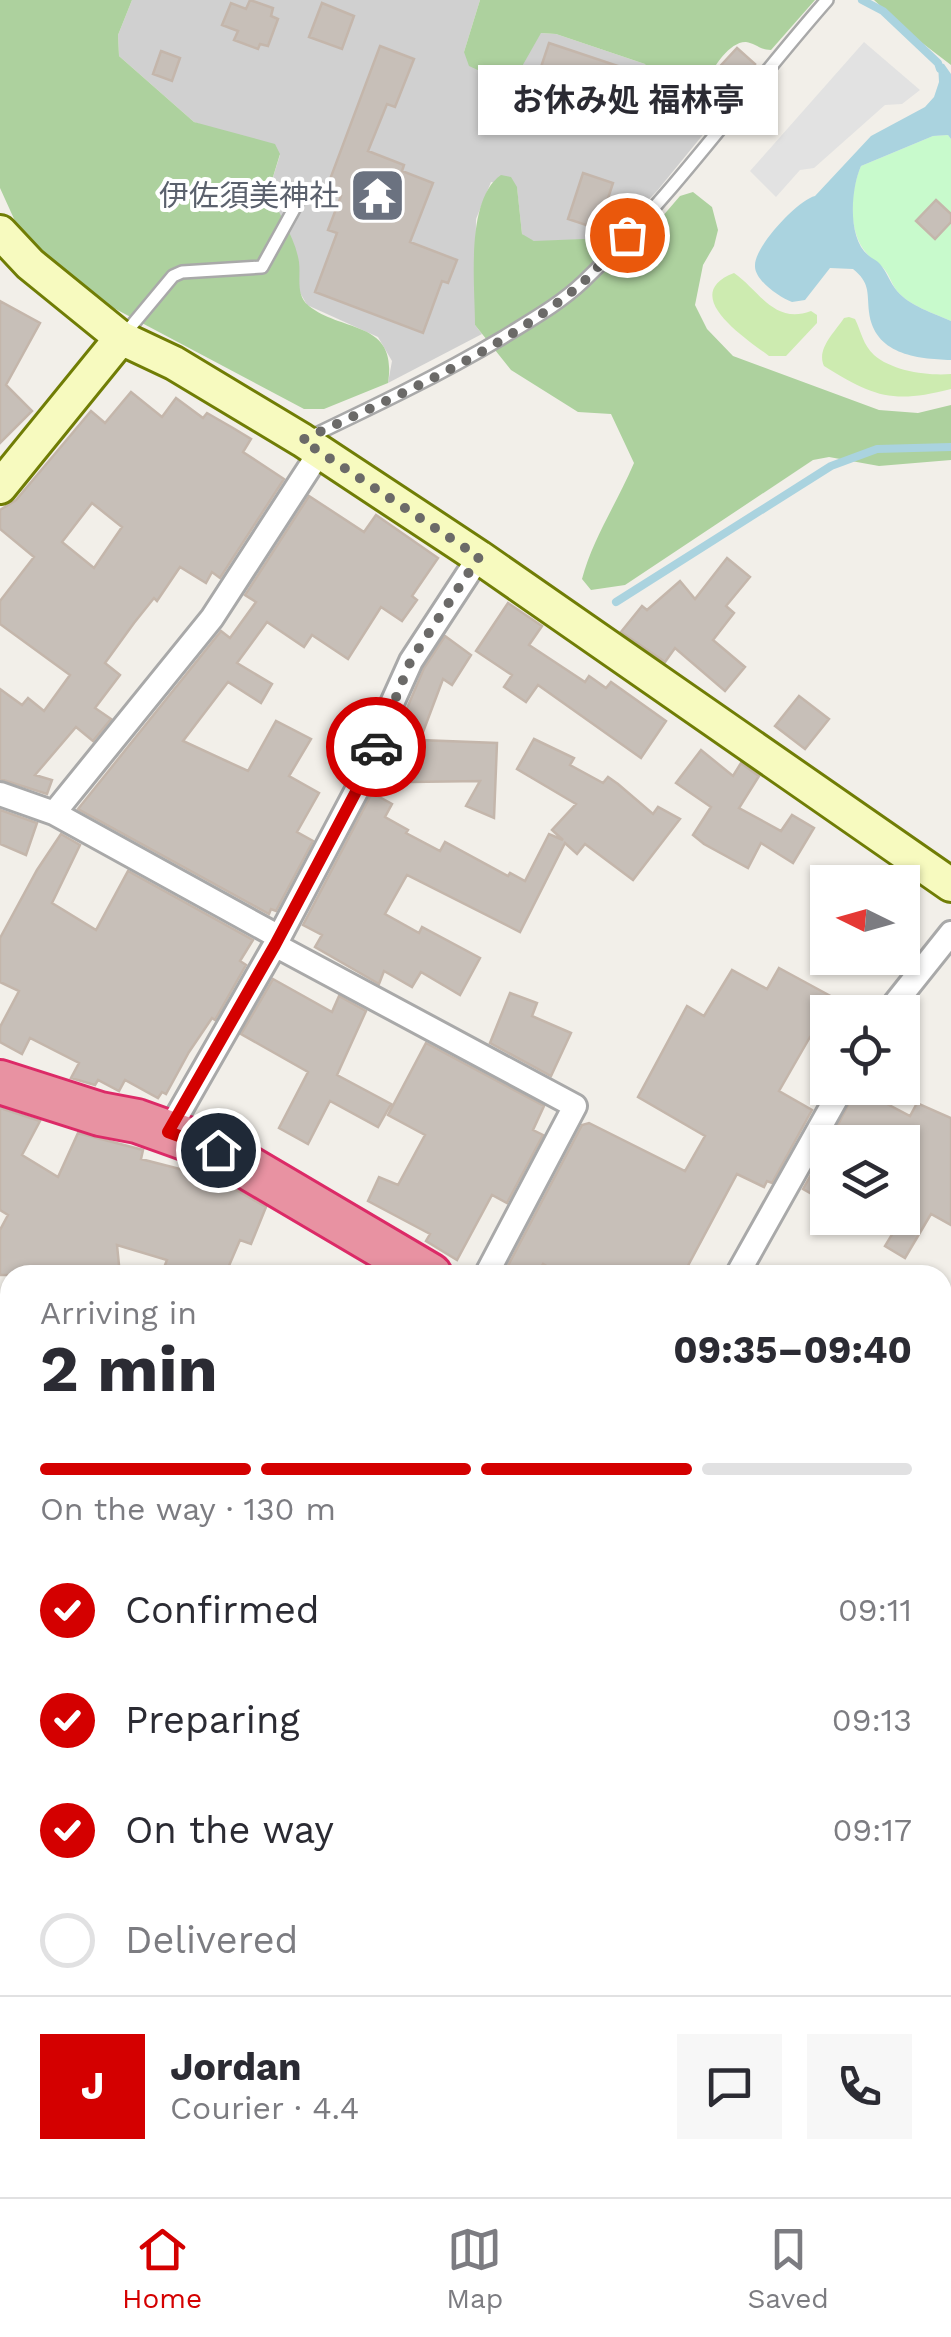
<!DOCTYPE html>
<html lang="en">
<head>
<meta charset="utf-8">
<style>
	:root { --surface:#fff; --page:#f7f7f7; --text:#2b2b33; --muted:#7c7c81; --line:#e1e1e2; --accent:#d40000 }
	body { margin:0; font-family:"Work Sans","Noto Sans JP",sans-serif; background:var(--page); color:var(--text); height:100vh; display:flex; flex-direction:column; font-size:38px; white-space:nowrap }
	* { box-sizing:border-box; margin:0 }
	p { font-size:32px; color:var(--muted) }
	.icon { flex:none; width:55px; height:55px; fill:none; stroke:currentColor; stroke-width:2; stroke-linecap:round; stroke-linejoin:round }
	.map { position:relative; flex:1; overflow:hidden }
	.drawer { position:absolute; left:0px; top:1265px; width:952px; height:932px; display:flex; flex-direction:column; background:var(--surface); border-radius:30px 30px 0 0; box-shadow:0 2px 8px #0004 }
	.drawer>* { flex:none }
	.needle { width:65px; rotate:275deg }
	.fabs { position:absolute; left:810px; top:865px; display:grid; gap:20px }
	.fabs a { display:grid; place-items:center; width:110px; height:110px; border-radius:0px; background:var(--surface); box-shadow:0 2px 8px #0004; font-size:50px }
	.pin { position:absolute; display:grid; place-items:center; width:85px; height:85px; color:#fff; margin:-42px; border:5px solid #fff; border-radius:50%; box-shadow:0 2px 10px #0007 }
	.courier { position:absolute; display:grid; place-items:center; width:100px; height:100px; margin:-50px; border:8px solid #d40000; border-radius:50%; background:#fff; color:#222; box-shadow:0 2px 12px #0007 }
	.bubble { position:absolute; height:70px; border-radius:0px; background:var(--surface); box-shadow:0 2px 8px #0004; font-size:32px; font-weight:700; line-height:70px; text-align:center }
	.headline em { font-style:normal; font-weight:700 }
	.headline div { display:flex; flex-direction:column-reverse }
	.headline { display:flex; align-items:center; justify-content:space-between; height:170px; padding:0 40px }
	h1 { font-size:65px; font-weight:700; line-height:75px }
	.bar { display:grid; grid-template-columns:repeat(4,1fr); gap:15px 10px; align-content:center; height:120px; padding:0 40px }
	.bar i { height:12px; border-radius:8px; background:var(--line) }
	.bar .on { background:var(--accent) }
	.bar p { grid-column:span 4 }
	.line { display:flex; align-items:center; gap:25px; padding:0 40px; border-top:2px solid var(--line) }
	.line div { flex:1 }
	.round { display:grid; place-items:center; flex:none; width:105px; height:105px; border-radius:0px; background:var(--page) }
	ol { padding:0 40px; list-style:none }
	li { display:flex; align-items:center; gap:30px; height:110px }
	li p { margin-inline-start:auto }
	li .icon { padding:10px; border-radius:50%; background:var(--accent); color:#fff; stroke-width:4 }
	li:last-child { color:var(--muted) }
	li i { width:55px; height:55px; border:5px solid var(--line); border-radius:50% }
	.tabs { display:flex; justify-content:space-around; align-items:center; height:140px; border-top:2px solid var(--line); background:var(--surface); font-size:28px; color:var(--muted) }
	.tabs a { display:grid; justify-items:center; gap:5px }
	.tabs .on { color:var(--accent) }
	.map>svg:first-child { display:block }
</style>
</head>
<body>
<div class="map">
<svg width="951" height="2197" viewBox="0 0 951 2197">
	<rect width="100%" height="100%" fill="#f2efe9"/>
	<path fill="#d0d0d0" d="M132 0H480L464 52 541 33 556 34 645 64 651 75 645 103 696 125 707 122 710 126 657 191 607 242 534 241 526 238 522 234 517 188 491 182 476 219 475 325 482 334 388 383 392 361 378 337 307 305 298 289 299 265 269 190 280 155 194 122 119 56 118 35Z"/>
	<path fill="#eef0d5" d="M0 2181 10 2182V2188H439L441 2197H0Z"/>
	<path fill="#cdebb0" d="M734 273C759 290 774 325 811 311L817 315V323L786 356H769C748 340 677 295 734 273Z
		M849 317 855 319C861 331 863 345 874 355 892 371 928 376 951 374V389C893 404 874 397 824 366 816 349 835 332 844 318Z"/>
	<path fill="#add19e" d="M0 0H132L118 35 119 56 194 122 275 144 280 154 269 190C278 214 295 236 299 262 301 277 295 295 309 306 343 333 398 320 388 383L324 409H304L74 287 20 232 0 188Z
		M480 0H815L771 50C760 50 755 43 746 42 731 41 712 67 710 78L724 93C720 138 679 121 651 113L645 103 651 75 645 64 556 34 541 33 516 77 500 80 469 66 464 52Z
		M874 0H951V65L913 36Z
		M501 175 511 177 517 187 522 234 534 241 583 239 630 244 643 239 680 196 693 192 712 207 718 230 714 246 703 265 695 305 707 329 733 356 879 410 918 413 951 405V460L879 466 829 457 813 460 625 585 591 590 582 579C593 538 617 503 634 463L611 414 578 412 511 370 475 325C475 285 465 200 501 175Z"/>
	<path fill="#c8facc" d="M948 135 951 139V321C933 313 910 306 897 291 892 285 890 276 885 270 881 264 873 261 868 255 847 233 850 191 861 166L933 136Z"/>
	<path fill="#e2e2e2" d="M864 42 920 90 902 104 885 105 814 168 800 170 776 197 750 171Z"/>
	<path fill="#aad3df" d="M938 63 944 64 951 74V139L948 135 933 136 861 166C851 188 847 238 868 255 872 259 877 260 880 264 887 272 890 283 897 291 910 306 933 313 951 321V360C916 359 874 354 869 312 867 291 870 283 853 269L830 268 805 300 792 302C779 297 754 280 755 265 755 246 798 200 815 196L871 136 925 107 934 97 939 82Z"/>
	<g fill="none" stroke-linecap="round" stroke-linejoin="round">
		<path stroke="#aad3df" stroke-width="8" d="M862 0 883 11 938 63 940 69
			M616 602 831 466 877 449 951 447
			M455 2188 458 2197"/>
	</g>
	<path fill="#c7bfb8" stroke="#c4b6ab" stroke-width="2.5" fill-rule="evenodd" d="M250 0 273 8 271 16 278 19 268 46 260 44 258 49 234 40 238 31 222 25 231 3 246 9Z
		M322 3 354 16 342 49 309 37Z
		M549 43 639 73 623 124 532 94Z
		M380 46 414 59 395 107 387 104 368 151 404 165 402 171 433 183 410 242 457 260 448 283 442 281 423 333 315 292 337 233 328 230 341 196 326 190Z
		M737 48 755 64 730 91 713 74Z
		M161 51 180 58 172 81 153 74Z
		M583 173 613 183 598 229 568 219Z
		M936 200 951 214V222L935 239 916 221Z
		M0 301 40 323 6 385 32 411 0 443Z
		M131 392 162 417 176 398 203 418 207 413 233 428 251 439 243 452 284 479 220 578 212 572 206 583 180 567 157 601 154 598 134 623 105 663 120 675 95 708 111 719 93 741 76 727 35 775 52 780 47 794 0 779V689L22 705 28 698 44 711 70 675 0 624V601L34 557 0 529V510L16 500 91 411 105 423ZM92 503 122 527 94 568 62 542Z
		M309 496 364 532 376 515 438 558 412 596 417 600 402 621 381 607 348 659 312 635 304 647 267 622 237 663 272 684 261 703 228 682 183 741 248 771 276 721 311 739 289 776 319 793 297 832 313 841 276 911 271 909 269 914 78 809 221 631 230 638 256 602 245 595Z
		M727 558 750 577 726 606 734 613 713 640 745 667 725 691 675 648 665 662 621 632 642 606 647 610 680 581 695 599Z
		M508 603 542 626 529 645 585 682 589 676 606 688 611 682 666 721 641 758 538 685 526 702 504 687 512 675 476 651Z
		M445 636 471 655 452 685 443 679 420 740 497 743 494 818 466 806 480 781 411 782 412 740 396 734 424 668Z
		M799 696 829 719 805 749 775 726Z
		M534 739 574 758 570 765 603 783 608 777 618 784 653 814 658 807 680 819 633 880 585 844 577 854 565 843 520 932 407 875 385 914 419 933 422 927 480 958 460 995 421 972 412 987 384 971 379 984 315 947 322 935 303 925 372 793 392 804 385 817 408 830 406 833 440 851 445 842 508 876 510 873 525 881 549 834 563 840 552 830 576 804 517 769Z
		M701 750 733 776 741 763 759 776 739 808 781 831 792 815 814 828 793 863 761 843 748 868 704 844 693 835 711 807 676 783Z
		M0 810 37 823 26 855 0 844Z
		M61 834 80 845 52 903 96 930 128 871 253 940 240 961 246 965 215 1020 212 1018 189 1052 166 1094 162 1092 158 1098 125 1080 119 1091 98 1080 95 1085 71 1078 79 1063 30 1038 22 1054 0 1042V1027L19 991 0 982V938L37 870Z
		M779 968 860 1012H828V1045L810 1037 779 1091 812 1110 772 1183 767 1181 764 1187 737 1174 683 1275H562L543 1264 536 1275H503L582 1125 589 1123 685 1171 705 1136 638 1097 687 1006 704 1016 732 970 767 989Z
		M273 979 332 1012 339 996 366 1011 337 1075 391 1104 378 1127 330 1101 308 1144 279 1128 308 1072 241 1034Z
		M510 993 537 1003 532 1016 571 1033 551 1076 490 1043Z
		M426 1043 544 1106 533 1130 543 1135 507 1203 492 1195 457 1260 426 1241 430 1234 368 1201 379 1177 398 1185 425 1135 388 1115Z
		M857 1088 910 1116 917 1103 951 1118V1225L931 1214 905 1258 885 1246 902 1218V1142H829Z
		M0 1108 40 1121 22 1155 58 1177 78 1133 143 1150 141 1159 203 1175 207 1173 266 1207 251 1244 240 1240 225 1275H161L167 1260 117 1245 120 1275H83L66 1267 61 1275H0V1230L8 1215 0 1210Z
		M828 1144V1203L803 1189Z"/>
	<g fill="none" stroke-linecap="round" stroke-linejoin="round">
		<defs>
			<path id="lane" d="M123 336 173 276 182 272 262 267 299 200
				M306 439C373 407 438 376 502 338 529 321 560 304 583 282 673 196 745 93 827 0
				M679 2197V2188"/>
			<path id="street" d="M0 794 54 813 279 937
				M54 813 212 618 319 453
				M275 945 575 1106 486 1275
				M888 1012 951 933
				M168 1132 275 945 369 767 384 721 411 661 479 557
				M737 1275 842 1088
				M0 1558 10 1563
				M942 2018 951 2023
				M942 2072 951 2061
				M715 2197 743 2188"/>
			<path id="secondary" d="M0 232 30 264 121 338 0 487
				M121 338 174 363 302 440 479 557 951 885
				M891 2188 893 2197"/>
			<path id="highway" d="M0 1082 100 1114 137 1121 218 1150 430 1275
				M942 1585 951 1590"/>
		</defs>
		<use href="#lane" stroke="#a9a9a9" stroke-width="16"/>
		<use href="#street" stroke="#a9a9a9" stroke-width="28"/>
		<use href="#secondary" stroke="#707d05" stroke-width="38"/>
		<use href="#highway" stroke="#dc2a67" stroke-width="48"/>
		<use href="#lane" stroke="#fff" stroke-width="11"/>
		<use href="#street" stroke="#fff" stroke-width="22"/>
		<use href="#secondary" stroke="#f7fabf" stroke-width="32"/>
		<use href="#highway" stroke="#e892a2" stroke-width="42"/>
	</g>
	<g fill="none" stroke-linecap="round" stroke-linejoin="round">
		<path stroke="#6b6a68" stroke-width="10" stroke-dasharray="0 18" d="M376 747 411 660 479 557 302 440C397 396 497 353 579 286 596 271 611 251 627 235"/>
		<path stroke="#d40000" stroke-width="12" d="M218 1150 168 1132 275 945 369 767 376 747"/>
	</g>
	<defs>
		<symbol id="temple-square" viewBox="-11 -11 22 22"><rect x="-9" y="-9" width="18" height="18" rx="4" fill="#6b7280" stroke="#fff"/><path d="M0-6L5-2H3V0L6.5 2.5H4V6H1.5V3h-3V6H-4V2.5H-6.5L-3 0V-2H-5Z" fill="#fff"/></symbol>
	</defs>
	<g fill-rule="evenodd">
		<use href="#temple-square" x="346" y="164" width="63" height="63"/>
	</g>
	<g text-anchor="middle" stroke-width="8" stroke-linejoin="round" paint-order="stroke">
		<g font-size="30" fill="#5b616d" stroke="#fff" text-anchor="end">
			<text x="339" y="206">伊佐須美神社</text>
		</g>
	</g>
</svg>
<div class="fabs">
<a><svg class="needle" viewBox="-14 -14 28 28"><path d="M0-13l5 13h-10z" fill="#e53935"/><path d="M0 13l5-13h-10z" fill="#7c7c81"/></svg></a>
<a><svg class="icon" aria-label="locate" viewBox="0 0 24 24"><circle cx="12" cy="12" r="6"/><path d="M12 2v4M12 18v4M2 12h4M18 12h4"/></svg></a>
<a><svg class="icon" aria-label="layers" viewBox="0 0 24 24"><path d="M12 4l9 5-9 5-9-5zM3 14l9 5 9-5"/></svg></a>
</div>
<div class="pin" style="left:627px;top:235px;background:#ea580c"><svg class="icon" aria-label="bag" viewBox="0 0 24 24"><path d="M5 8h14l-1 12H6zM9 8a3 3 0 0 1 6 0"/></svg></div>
<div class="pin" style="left:218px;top:1150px;background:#1f2937"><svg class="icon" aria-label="home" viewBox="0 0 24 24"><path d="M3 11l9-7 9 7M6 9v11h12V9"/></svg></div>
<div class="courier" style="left:376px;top:747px"><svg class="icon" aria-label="car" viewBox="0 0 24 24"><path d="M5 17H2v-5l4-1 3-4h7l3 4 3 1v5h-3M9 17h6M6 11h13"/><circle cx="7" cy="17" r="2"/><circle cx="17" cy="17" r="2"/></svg></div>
<div class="bubble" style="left:478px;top:65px;width:300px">お休み処 福林亭</div>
<section class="drawer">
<div class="headline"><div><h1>2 min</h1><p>Arriving in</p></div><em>09:35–09:40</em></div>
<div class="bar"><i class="on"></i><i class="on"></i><i class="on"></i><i></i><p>On the way · 130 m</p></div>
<ol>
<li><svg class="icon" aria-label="check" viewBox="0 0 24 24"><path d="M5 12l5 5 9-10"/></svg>Confirmed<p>09:11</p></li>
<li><svg class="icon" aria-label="check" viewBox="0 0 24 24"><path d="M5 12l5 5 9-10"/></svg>Preparing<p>09:13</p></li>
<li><svg class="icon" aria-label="check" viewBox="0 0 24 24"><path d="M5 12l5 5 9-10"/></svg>On the way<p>09:17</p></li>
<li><i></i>Delivered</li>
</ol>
<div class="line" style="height:180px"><b class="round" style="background:var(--accent);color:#fff">J</b><div><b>Jordan</b><p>Courier · 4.4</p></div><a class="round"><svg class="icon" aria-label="chat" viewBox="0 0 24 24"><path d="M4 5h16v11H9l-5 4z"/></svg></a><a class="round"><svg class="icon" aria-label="phone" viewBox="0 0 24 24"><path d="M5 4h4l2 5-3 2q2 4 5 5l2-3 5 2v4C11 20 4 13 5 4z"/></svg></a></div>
</section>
</div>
<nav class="tabs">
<a class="on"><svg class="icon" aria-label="home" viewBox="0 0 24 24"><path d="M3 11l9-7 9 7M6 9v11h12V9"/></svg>Home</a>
<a><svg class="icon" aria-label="map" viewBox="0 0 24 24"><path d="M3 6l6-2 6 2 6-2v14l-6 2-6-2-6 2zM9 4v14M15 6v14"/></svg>Map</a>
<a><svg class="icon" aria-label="saved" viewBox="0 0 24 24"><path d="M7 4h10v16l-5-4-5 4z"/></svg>Saved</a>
</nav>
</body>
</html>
